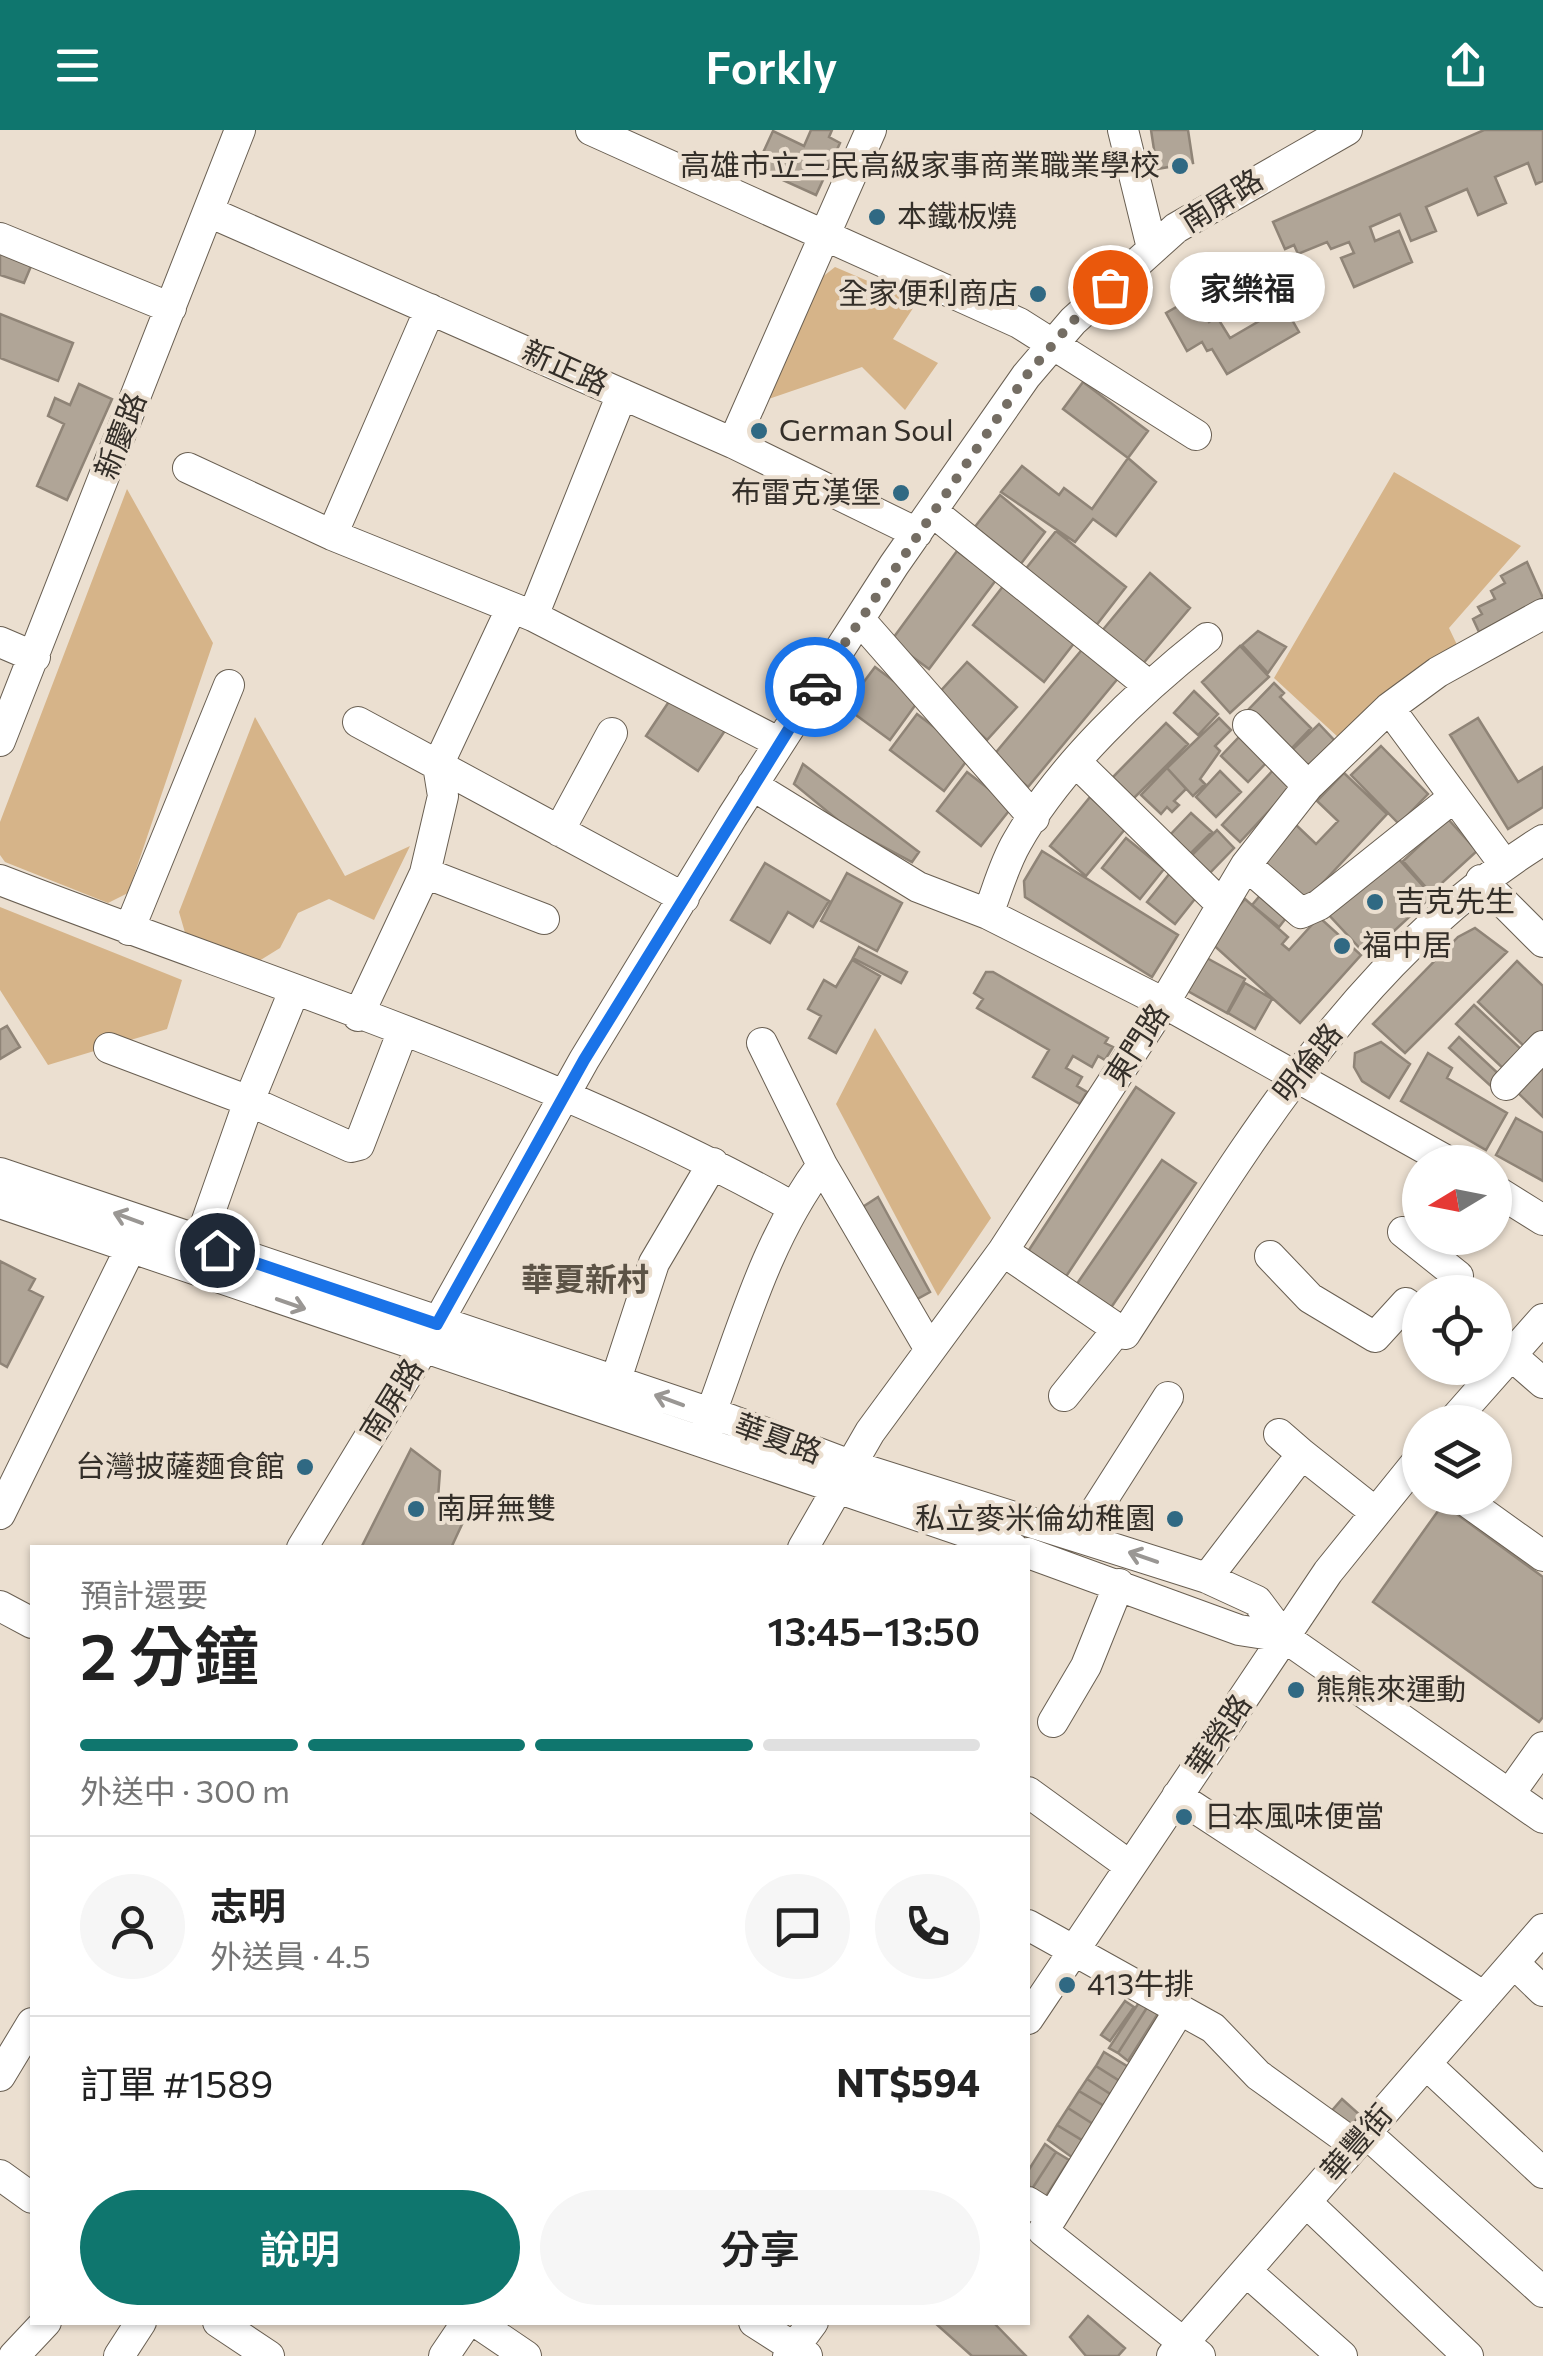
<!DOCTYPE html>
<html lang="zh-TW">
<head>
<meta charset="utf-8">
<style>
	:root { --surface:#fff; --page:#f6f6f6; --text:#222; --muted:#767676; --line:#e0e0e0; --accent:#0f766e }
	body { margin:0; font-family:Commissioner,"Noto Sans TC",sans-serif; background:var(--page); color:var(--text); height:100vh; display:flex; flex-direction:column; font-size:38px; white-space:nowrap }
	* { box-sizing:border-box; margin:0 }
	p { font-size:32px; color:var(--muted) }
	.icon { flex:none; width:55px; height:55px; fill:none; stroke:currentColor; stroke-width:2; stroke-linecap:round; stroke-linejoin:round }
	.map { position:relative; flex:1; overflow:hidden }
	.details { position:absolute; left:30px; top:1415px; width:1000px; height:780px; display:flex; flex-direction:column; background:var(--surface); border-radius:0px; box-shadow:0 2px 8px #0004 }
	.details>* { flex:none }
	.needle { width:65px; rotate:260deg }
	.tools { position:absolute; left:1402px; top:1015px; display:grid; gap:20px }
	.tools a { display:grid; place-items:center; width:110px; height:110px; border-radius:50%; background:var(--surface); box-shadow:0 2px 8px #0004; font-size:50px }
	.pin { position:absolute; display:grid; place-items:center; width:85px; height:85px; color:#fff; margin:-42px; border:5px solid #fff; border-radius:50%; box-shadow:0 2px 10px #0007 }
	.courier { position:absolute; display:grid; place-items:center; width:100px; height:100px; margin:-50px; border:8px solid #1a73e8; border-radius:50%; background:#fff; color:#222; box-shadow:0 2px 12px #0007 }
	.bubble { position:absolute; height:70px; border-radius:35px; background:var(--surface); box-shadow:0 2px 8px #0004; font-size:32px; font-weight:600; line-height:70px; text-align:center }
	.headline em { font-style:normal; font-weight:600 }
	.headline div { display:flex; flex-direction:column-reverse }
	.headline { display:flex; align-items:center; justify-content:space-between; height:170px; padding:0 50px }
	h1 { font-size:65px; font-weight:600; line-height:75px }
	.bar { display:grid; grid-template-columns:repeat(4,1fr); gap:15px 10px; align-content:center; height:120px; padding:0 50px }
	.bar i { height:12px; border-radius:8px; background:var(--line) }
	.bar .selected { background:var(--accent) }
	.bar p { grid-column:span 4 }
	.line { display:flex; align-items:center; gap:25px; padding:0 50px; border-top:2px solid var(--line) }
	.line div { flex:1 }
	.round { display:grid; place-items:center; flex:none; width:105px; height:105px; border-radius:52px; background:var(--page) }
	.button { display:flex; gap:20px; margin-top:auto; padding:20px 50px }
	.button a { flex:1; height:115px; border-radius:60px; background:var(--accent); color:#fff; font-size:40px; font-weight:600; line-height:115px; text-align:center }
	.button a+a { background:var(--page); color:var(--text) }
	header { display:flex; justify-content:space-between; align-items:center; height:130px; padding:0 50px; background:var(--accent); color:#fff; font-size:45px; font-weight:600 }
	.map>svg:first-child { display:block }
</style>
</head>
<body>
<header><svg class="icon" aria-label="menu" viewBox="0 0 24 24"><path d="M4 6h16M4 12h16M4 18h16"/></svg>Forkly<svg class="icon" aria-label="share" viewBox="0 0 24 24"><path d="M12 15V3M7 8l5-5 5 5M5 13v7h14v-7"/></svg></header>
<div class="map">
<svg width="1543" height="2226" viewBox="0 0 1543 2226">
	<rect width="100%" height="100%" fill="#ebdfd0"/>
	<path fill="#d6b489" d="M835 137 917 172 893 209 938 233 905 280 862 237 760 272 816 152Z
		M1394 342 1521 416 1449 498 1459 519 1339 608 1274 548Z
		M127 359 213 513 128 763 108 773 5 732 0 725V692Z
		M255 587 345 746 410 716 374 790 329 769 298 783 280 818 259 831 186 806 179 782Z
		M0 777 182 850 167 899 48 935 0 860Z
		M875 898 991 1088 938 1166 836 974Z"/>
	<path fill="#b0a597" stroke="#8f8477" stroke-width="2.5" d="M811 0H832L829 7 840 13 816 65 756 38 773 1 804 16Z
		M1151 0H1188L1193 33 1157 39Z
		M1484 0H1543V51L1536 54 1528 33 1495 47 1506 73 1478 85 1467 59 1426 77 1436 101 1411 111 1400 84 1370 97 1375 111 1399 101 1412 132 1354 157 1341 128 1354 123 1349 112 1331 119 1327 112 1298 124 1294 115 1285 119 1273 92Z
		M0 116 34 129 24 153 0 145Z
		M1281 125 1304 165 1293 171 1300 183 1291 188 1299 202 1227 244 1212 219 1207 221 1202 212 1187 221 1166 183 1194 167 1209 192 1217 187 1230 208 1273 183 1250 144Z
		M0 184 73 213 58 251 0 228Z
		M1083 252 1148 301 1128 328 1063 279Z
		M79 254 112 269 67 370 37 356 64 294 48 286 55 268 70 275Z
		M1128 328 1156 352 1116 406 1093 389 1075 412 1001 362 1022 336 1059 365 1064 358 1092 379Z
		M1000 365 1045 402 1020 435 974 398Z
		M1056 401 1126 457 1095 497 1024 441Z
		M957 421 996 450 929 539 891 511Z
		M1527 432 1543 468 1479 502 1473 489 1482 484 1478 477 1495 469 1491 461 1505 453 1501 446Z
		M1150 443 1190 478 1141 536 1101 502Z
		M1004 455 1075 512 1044 552 973 495Z
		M1258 501 1286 517 1268 543 1242 515Z
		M1085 516 1120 546 1028 657 992 627Z
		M1240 516 1269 547 1230 583 1202 552Z
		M967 532 1017 577 987 610 937 565Z
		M875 537 919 570 890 610 845 577Z
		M1274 553 1284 563 1280 567 1311 598 1290 620 1248 580Z
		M676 561 728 596 698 641 646 606Z
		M1194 561 1218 584 1198 605 1174 583Z
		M917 584 971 625 944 661 890 620Z
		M1219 588 1231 600 1215 616 1220 621 1200 649 1205 654 1193 666 1167 638Z
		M1478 588 1518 652 1543 637V677L1508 699 1450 605Z
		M1166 593 1188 614 1132 670 1111 649Z
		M1319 594 1335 611 1307 638 1291 621Z
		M1239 607 1266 633 1248 652 1221 626Z
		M1381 616 1428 664 1399 694 1351 645Z
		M803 634 919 722 912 732 845 696 794 654Z
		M1276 637 1294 654 1240 712 1222 695Z
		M1167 638 1186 659 1174 671 1179 675 1172 682 1167 677 1161 684 1141 665Z
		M1220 641 1241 662 1216 687 1196 667Z
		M967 642 1012 677 981 716 937 681Z
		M1344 643 1387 684 1301 776 1255 732 1293 692 1316 714 1338 691 1317 671Z
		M1090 667 1126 698 1086 746 1050 716Z
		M1191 683 1212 702 1189 725 1169 706Z
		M1448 689 1477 721 1431 763 1403 731Z
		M1217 700 1234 718 1205 748 1187 730Z
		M1126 708 1164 739 1140 769 1102 738Z
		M1042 721 1178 805 1152 847 1025 767 1024 751Z
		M1394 724 1432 766 1367 826 1328 784Z
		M765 733 829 771 813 797 788 782 770 813 731 790Z
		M847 743 902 773 877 821 821 791Z
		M1170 743 1198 765 1175 794 1147 772Z
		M1263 762 1290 783 1279 797 1252 775Z
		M1245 769 1288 807 1282 814 1289 820 1319 787 1361 825 1300 893 1209 811Z
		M1475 798 1507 822 1405 923 1373 894 1458 807Z
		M859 817 907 842 901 853 853 828Z
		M1205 827 1245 849 1227 883 1186 860Z
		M852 830 880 846 836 923 809 908 821 886 808 879 824 850 836 857Z
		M1517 831 1543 856V900L1526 918 1478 872Z
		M986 842H993L1108 908 1105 913 1113 917 1105 930 1098 926 1092 937 1073 926 1066 938 1082 947 1077 956 1087 962 1080 974 1033 947 1049 920 977 878 983 869 974 863Z
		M1245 853 1272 869 1255 899 1228 883Z
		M1474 875 1525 923 1507 942 1456 894Z
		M7 896 20 917 0 929V900Z
		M1459 907 1502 947 1493 958 1449 918Z
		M1381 912 1410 934 1389 968 1362 951 1354 937 1355 923Z
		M1428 923 1452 938 1447 948 1507 983 1486 1020 1401 971Z
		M1543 932V987L1516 961Z
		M1136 957 1174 983 1065 1148 1027 1123Z
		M1516 988 1543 1003V1051L1496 1025Z
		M1162 1030 1196 1053 1106 1185 1072 1161Z
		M878 1067 930 1162 908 1174 855 1082Z
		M0 1131 35 1149 29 1160 43 1167 7 1237 0 1233Z
		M411 1319 440 1341 438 1368 464 1390 451 1418H361Z
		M1443 1374 1543 1447V1587L1539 1592 1373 1472Z
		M1125 1871 1134 1877 1110 1911 1101 1905Z
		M1140 1871 1148 1876 1118 1923 1109 1918Z
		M1148 1876 1159 1882 1128 1931 1118 1923Z
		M1104 1922 1135 1941 1126 1955 1096 1936Z
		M1096 1936 1126 1955 1118 1969 1087 1949Z
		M1087 1949 1118 1969 1111 1980 1079 1961Z
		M1079 1961 1111 1980 1101 1999 1068 1978Z
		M1342 1969 1360 1985 1347 2000 1329 1984Z
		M1068 1978 1101 1999 1090 2015 1057 1995Z
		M1057 1995 1090 2015 1080 2033 1048 2010Z
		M1045 2014 1056 2022 1030 2062 1028 2041Z
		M1056 2022 1069 2030 1043 2071 1030 2062Z
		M1088 2186 1125 2218 1118 2226H1086L1070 2207Z
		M993 2192 1026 2226H972L935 2193Z"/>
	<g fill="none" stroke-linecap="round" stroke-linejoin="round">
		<defs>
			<path id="minor" d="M591 0 1019 193 1196 305
				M1123 0 1152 118
				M209 82 733 313 917 403
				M0 108 171 178
				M733 313 871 0
				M188 338 332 405 533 486 778 612
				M933 382 1148 555
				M332 405 430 179
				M533 486 622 264
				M860 490 1034 688
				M0 512 35 527
				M1389 578 1504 734
				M358 592 684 768
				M1248 595 1308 656
				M0 611 240 0
				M1077 633 1221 774
				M752 655 918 757 988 784 1164 873 1449 1032
				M559 701 612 603
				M1246 735 1301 783 1319 775 1454 667
				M425 743 544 789
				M0 750C264 852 544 938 791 1076
				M1481 750 1543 812
				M988 784C997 761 1004 734 1017 712 1060 636 1139 562 1207 508
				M129 800 229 555
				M358 886 425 743 443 666 438 635 511 479
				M762 913 822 1035 929 1218
				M109 918 249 971 351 1017 359 1015 402 903
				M1506 955 1543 916
				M0 1043 731 1290 850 1335 1207 1448 1257 1471 1284 1507 1543 1688
				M1495 1060 1543 1090
				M0 1073 1013 1418
				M1403 1102 1458 1146
				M1003 1121 1125 1204C1243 1022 1354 827 1543 710
				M1270 1126 1310 1168 1375 1207 1406 1173 1420 1184
				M193 1130 249 971 294 861
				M1512 1226 1543 1253
				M1064 1266 1118 1199
				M609 1271 654 1133 713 1033
				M1452 1292 1543 1189
				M703 1304C739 1212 762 1115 822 1035
				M1279 1304 1302 1324
				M1462 1368 1543 1426
				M0 1384 130 1119
				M1080 1405 1168 1267
				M302 1418 423 1219 584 930 732 687 894 435 1026 246 1073 191 1176 98 1347 0
				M803 1418 870 1302 1003 1121 1164 873 1246 735 1308 656 1389 578 1438 542 1543 484
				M1028 1423 1239 1500 1284 1507
				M1207 1448 1302 1324 1375 1382
				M0 1476 32 1493
				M1053 1592 1086 1536 1119 1454
				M1028 1662 1130 1736
				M1511 1662 1543 1617
				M1177 1666 1484 1867
				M1028 1795 1213 1898 1258 1945 1355 2015
				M1514 1833 1543 1861
				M1028 1889 1328 1442 1420 1328
				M1426 1934 1543 2043
				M0 1946 32 1893
				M1366 2003 1543 2162
				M0 2045 32 2068
				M1028 2072 1052 2087 1043 2101 1200 2226
				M1306 2072 1468 2226
				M1052 2087 1180 1879
				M1246 2141 1342 2226
				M218 2192 269 2226
				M476 2192 526 2226
				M754 2192 807 2226
				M14 2226 46 2192
				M119 2226 141 2192
				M444 2226 467 2192
				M788 2226 813 2192
				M1172 2226 1543 1799"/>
		</defs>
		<use href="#minor" stroke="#695f52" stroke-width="32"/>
		<use href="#minor" stroke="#fff" stroke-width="30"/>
	</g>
	<defs><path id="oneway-shaft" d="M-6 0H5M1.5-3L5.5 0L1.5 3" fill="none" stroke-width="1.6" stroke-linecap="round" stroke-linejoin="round" transform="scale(2.5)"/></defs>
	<g stroke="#9a9794">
		<use href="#oneway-shaft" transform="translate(128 1088) rotate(-160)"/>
		<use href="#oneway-shaft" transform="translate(291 1174) rotate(19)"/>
		<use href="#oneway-shaft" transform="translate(669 1270) rotate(-160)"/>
		<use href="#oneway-shaft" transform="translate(1143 1427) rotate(-161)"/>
	</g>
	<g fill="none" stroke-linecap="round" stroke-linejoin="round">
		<path stroke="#746d63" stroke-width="10" stroke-dasharray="0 18" d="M815 557 1026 246 1073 191 1110 157"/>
		<path stroke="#1a73e8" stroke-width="12" d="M217 1120 437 1194 584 930 815 557"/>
	</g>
	<g fill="#306983" stroke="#ebdfd0" stroke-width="4">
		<circle cx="1180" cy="36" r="10"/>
		<circle cx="877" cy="87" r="10"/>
		<circle cx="1038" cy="164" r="10"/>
		<circle cx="759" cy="301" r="10"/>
		<circle cx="901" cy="363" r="10"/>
		<circle cx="1375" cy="772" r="10"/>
		<circle cx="1342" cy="816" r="10"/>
		<circle cx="305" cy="1337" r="10"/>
		<circle cx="416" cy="1379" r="10"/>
		<circle cx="1175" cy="1389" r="10"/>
		<circle cx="1296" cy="1560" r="10"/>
		<circle cx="1184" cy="1687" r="10"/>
		<circle cx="1067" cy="1855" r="10"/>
	</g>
	<g text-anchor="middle" stroke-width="8" stroke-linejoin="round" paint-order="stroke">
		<g font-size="30" fill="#342f29" stroke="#ebdfd0" text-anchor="start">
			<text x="1160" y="46" text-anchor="end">高雄市立三民高級家事商業職業學校</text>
			<text x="897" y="97">本鐵板燒</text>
			<text x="1018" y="174" text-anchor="end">全家便利商店</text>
			<text x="779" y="311">German Soul</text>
			<text x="881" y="373" text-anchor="end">布雷克漢堡</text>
			<text x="1395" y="782">吉克先生</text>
			<text x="1362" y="826">福中居</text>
			<text x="285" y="1347" text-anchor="end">台灣披薩麵食館</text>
			<text x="436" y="1389">南屏無雙</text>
			<text x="1155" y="1399" text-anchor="end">私立麥米倫幼稚園</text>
			<text x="1316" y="1570">熊熊來運動</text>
			<text x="1204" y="1697">日本風味便當</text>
			<text x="1087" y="1865">413牛排</text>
		</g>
		<g font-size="30" fill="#342f29" stroke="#ebdfd0">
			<text transform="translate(1222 71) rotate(-32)" y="10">南屏路</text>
			<text transform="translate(565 238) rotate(24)" y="10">新正路</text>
			<text transform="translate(121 306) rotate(-69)" y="10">新慶路</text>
			<text transform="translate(1137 915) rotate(-57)" y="10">東門路</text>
			<text transform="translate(1308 933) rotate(-52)" y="10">明倫路</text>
			<text transform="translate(392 1270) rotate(-58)" y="10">南屏路</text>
			<text transform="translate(778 1309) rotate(20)" y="10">華夏路</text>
			<text transform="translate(1219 1605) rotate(-56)" y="10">華榮路</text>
			<text transform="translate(1357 2013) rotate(-49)" y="10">華豐街</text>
		</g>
		<g font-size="32" font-weight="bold" fill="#5c5346" stroke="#ebdfd0">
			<text x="585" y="1161">華夏新村</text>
		</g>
	</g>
</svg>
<div class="tools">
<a><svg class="needle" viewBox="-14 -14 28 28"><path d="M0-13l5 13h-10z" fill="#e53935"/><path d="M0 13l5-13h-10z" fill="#767676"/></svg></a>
<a><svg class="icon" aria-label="locate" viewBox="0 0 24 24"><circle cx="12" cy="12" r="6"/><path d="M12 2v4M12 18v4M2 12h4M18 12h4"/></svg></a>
<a><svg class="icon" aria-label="layers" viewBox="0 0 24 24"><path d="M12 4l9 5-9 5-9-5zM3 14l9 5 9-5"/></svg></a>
</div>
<div class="pin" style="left:1110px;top:157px;background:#ea580c"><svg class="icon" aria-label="bag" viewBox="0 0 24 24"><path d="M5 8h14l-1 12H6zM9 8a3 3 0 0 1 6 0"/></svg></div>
<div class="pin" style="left:217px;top:1120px;background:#1f2937"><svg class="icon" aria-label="home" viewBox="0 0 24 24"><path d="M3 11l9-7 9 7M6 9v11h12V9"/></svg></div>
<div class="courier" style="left:815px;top:557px"><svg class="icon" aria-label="car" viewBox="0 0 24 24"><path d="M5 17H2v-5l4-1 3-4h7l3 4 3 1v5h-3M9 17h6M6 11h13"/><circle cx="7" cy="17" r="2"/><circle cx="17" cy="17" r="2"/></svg></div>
<div class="bubble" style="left:1170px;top:122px;width:155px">家樂福</div>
<section class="details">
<div class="headline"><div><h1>2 分鐘</h1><p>預計還要</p></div><em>13:45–13:50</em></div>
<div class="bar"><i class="selected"></i><i class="selected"></i><i class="selected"></i><i></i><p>外送中 · 300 m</p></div>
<div class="line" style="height:180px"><a class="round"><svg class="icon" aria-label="person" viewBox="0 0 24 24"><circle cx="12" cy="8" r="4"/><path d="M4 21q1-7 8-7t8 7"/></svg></a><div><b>志明</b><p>外送員 · 4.5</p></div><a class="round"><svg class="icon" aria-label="chat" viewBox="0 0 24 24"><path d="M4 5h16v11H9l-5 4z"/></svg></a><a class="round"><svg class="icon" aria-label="phone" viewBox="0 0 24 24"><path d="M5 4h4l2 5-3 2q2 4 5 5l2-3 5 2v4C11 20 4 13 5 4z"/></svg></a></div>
<div class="line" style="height:130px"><div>訂單 #1589</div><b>NT$594</b></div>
<div class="button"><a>說明</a><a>分享</a></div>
</section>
</div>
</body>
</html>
